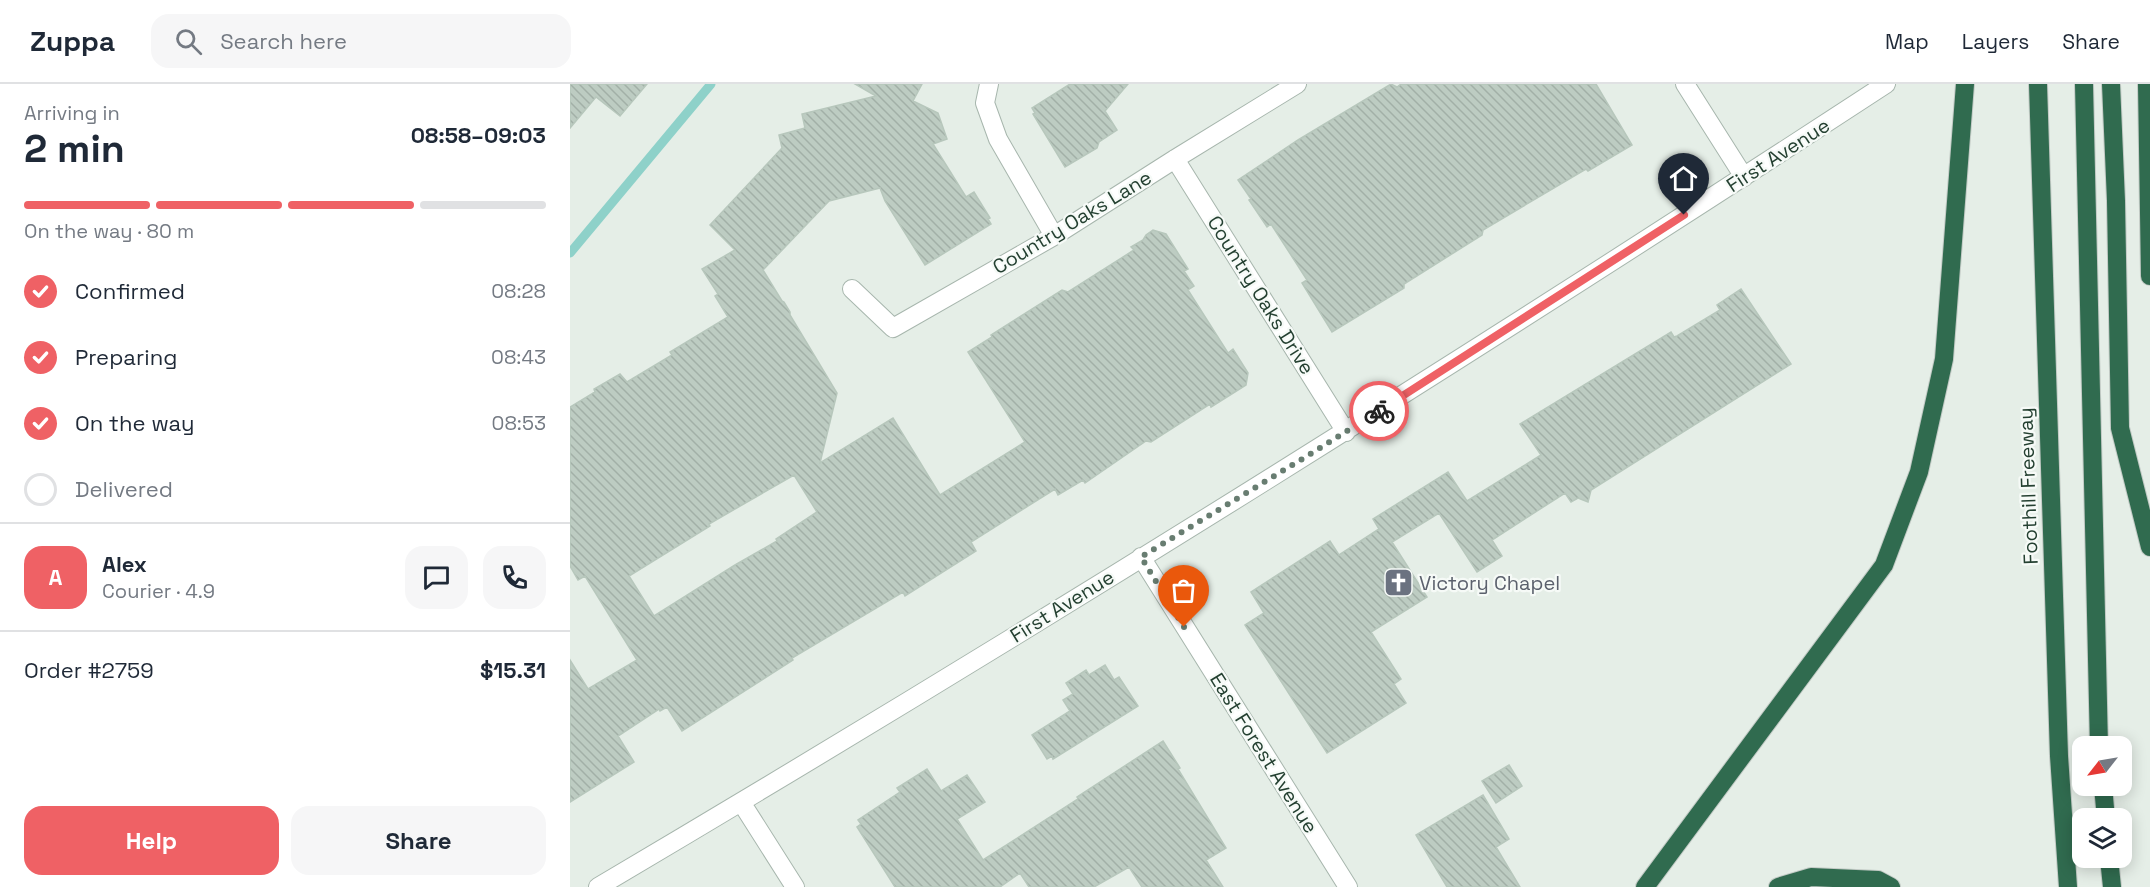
<!DOCTYPE html>
<html lang="en">
<head>
<meta charset="utf-8">
<style>
	:root { --surface:#fff; --page:#f6f6f7; --text:#1f2937; --muted:#747a83; --line:#e0e1e3; --accent:#ef6165 }
	body { margin:0; font-family:"Space Grotesk",sans-serif; background:var(--page); color:var(--text); height:100vh; display:flex; flex-direction:column; font-size:22px; white-space:nowrap }
	* { box-sizing:border-box; margin:0 }
	p { font-size:20px; color:var(--muted) }
	.icon { flex:none; width:33px; height:33px; fill:none; stroke:currentColor; stroke-width:2; stroke-linecap:round; stroke-linejoin:round }
	.map { position:relative; flex:1; overflow:hidden }
	.sheet { display:flex; flex-direction:column; background:var(--surface); width:570px }
	.sheet>* { flex:none }
	.needle { width:39px; rotate:239deg }
	.controls { position:absolute; left:1502px; top:652px; display:grid; gap:12px }
	.controls a { display:grid; place-items:center; width:60px; height:60px; border-radius:12px; background:var(--surface); box-shadow:0 3px 15px #0003; font-size:30px }
	.pin { position:absolute; display:grid; place-items:center; width:51px; height:51px; color:#fff; margin:-62px -26px; border-radius:50% 50% 50% 0; rotate:-45deg; box-shadow:0 0 6px #0007 }
	.pin .icon { rotate:45deg }
	.courier { position:absolute; display:grid; place-items:center; width:60px; height:60px; margin:-30px; border:4px solid #ef6165; border-radius:50%; background:#fff; color:#222; box-shadow:0 2px 8px #0007 }
	.overview em { font-style:normal; font-weight:700 }
	.overview div { display:flex; flex-direction:column-reverse }
	.overview { display:flex; align-items:center; justify-content:space-between; height:102px; padding:0 24px }
	h1 { font-size:39px; font-weight:700; line-height:45px }
	.bar { display:grid; grid-template-columns:repeat(4,1fr); gap:9px 6px; align-content:center; height:72px; padding:0 24px }
	.bar i { height:8px; border-radius:4px; background:var(--line) }
	.bar .current { background:var(--accent) }
	.bar p { grid-column:span 4 }
	.line { display:flex; align-items:center; gap:15px; padding:0 24px; border-top:2px solid var(--line) }
	.line div { flex:1 }
	.round { display:grid; place-items:center; flex:none; width:63px; height:63px; border-radius:18px; background:var(--page) }
	ol { padding:0 24px; list-style:none }
	li { display:flex; align-items:center; gap:18px; height:66px }
	li p { margin-inline-start:auto }
	li .icon { padding:6px; border-radius:50%; background:var(--accent); color:#fff; stroke-width:4 }
	li:last-child { color:var(--muted) }
	li i { width:33px; height:33px; border:3px solid var(--line); border-radius:50% }
	.primary-button { display:flex; gap:12px; margin-top:auto; padding:12px 24px }
	.primary-button a { flex:1; height:69px; border-radius:18px; background:var(--accent); color:#fff; font-size:24px; font-weight:700; line-height:69px; text-align:center }
	.primary-button a+a { background:var(--page); color:var(--text) }
	header { display:flex; align-items:center; gap:36px; box-sizing:border-box; height:84px; padding:0 30px; background:var(--surface); border-bottom:2px solid var(--line) }
	header strong { font-size:28px }
	nav { display:flex; gap:33px; margin-inline-start:auto; font-size:21px }
	.search { width:420px; height:54px; background:var(--page); display:flex; align-items:center; gap:15px; box-sizing:border-box; padding:0 21px; border-radius:18px; color:var(--muted); font-size:22px }
	main { display:flex; flex:1; min-height:0 }
	.map>svg:first-child { display:block }
</style>
</head>
<body>
<header>
<strong>Zuppa</strong>
<div class="search"><svg class="icon" aria-label="search" viewBox="0 0 24 24"><circle cx="10" cy="10" r="6"/><path d="M15 15l6 6"/></svg>Search here</div>
<nav><a>Map</a><a>Layers</a><a>Share</a></nav>
</header>
<main>
<section class="sheet">
<div class="overview"><div><h1>2 min</h1><p>Arriving in</p></div><em>08:58–09:03</em></div>
<div class="bar"><i class="current"></i><i class="current"></i><i class="current"></i><i></i><p>On the way · 80 m</p></div>
<ol>
<li><svg class="icon" aria-label="check" viewBox="0 0 24 24"><path d="M5 12l5 5 9-10"/></svg>Confirmed<p>08:28</p></li>
<li><svg class="icon" aria-label="check" viewBox="0 0 24 24"><path d="M5 12l5 5 9-10"/></svg>Preparing<p>08:43</p></li>
<li><svg class="icon" aria-label="check" viewBox="0 0 24 24"><path d="M5 12l5 5 9-10"/></svg>On the way<p>08:53</p></li>
<li><i></i>Delivered</li>
</ol>
<div class="line" style="height:108px"><b class="round" style="background:var(--accent);color:#fff">A</b><div><b>Alex</b><p>Courier · 4.9</p></div><a class="round"><svg class="icon" aria-label="chat" viewBox="0 0 24 24"><path d="M4 5h16v11H9l-5 4z"/></svg></a><a class="round"><svg class="icon" aria-label="phone" viewBox="0 0 24 24"><path d="M5 4h4l2 5-3 2q2 4 5 5l2-3 5 2v4C11 20 4 13 5 4z"/></svg></a></div>
<div class="line" style="height:78px"><div>Order #2759</div><b>$15.31</b></div>
<div class="primary-button"><a>Help</a><a>Share</a></div>
</section>
<div class="map">
<svg width="1580" height="803" viewBox="0 0 1580 803">
	<defs>
		<pattern id="building-back-hatch" width="6" height="6" patternUnits="userSpaceOnUse" patternTransform="scale(1.5)"><rect width="6" height="6" fill="#bdccc2"/><path d="M-1 5l2 2M0 0l6 6M5-1l2 2" fill="none" stroke="#a2b0a7"/></pattern>
	</defs>
	<rect width="100%" height="100%" fill="#e5eee7"/>
	<g fill="none" stroke-linecap="round" stroke-linejoin="round">
		<path stroke="#8ed1c9" stroke-width="9" d="M0 169 141 0"/>
	</g>
	<path fill="url(#building-back-hatch)" stroke="#b7c7bc" stroke-width="1.5" fill-rule="evenodd" d="M0 0H77L50 32 26 13 0 44Z
		M285 0H352L343 17 368 29 377 55 363 60 396 113 404 108 420 134 418 135 421 140 355 181 315 117 310 104 259 117 193 186 212 217 214 218 220 228V231L267 309 250 379 323 334 370 411 455 358 398 268 422 253 421 251 492 206 498 208 564 166 561 163 573 156 576 151 583 146 596 150 618 185 614 187 624 202 618 206 658 269 663 265 678 289 676 301 641 323 640 320 581 358 576 357 515 399 513 396 488 411 485 405 401 458 406 467 335 512 333 508 222 574 223 576 112 647 97 623 90 627 89 625 48 652 64 678 0 718V576L18 605 67 576 15 492 8 496 0 482V323L25 308 24 305 50 290 57 298 102 271 100 268 158 233 145 212 148 210 132 185 165 166 140 141 212 64 209 51 235 44 232 30 306 12ZM224 391 247 428 206 455 207 457 165 481 84 532 59 492 140 442 139 440Z
		M500 0H558L535 27 547 46 529 58 527 64 495 83 463 30 465 29 462 24Z
		M821 0 827 3 831 0H1026L1062 61 1018 87 1016 85 913 146 912 151 834 200V204L762 248 732 199 737 196 701 140 697 143 679 116 681 115 668 96 728 56Z
		M1171 205 1221 280 1021 406 1018 418 1008 414 1001 418 995 409 922 456 932 472 907 488 869 429 822 458 857 513 801 548 831 595 824 600 836 619 757 669 675 541 694 529 681 508 760 457 769 471 809 445 803 435 878 388 897 417 971 371 950 340 1101 248 1104 253 1107 252 1150 226 1147 221Z
		M535 581 544 596 549 593 568 622 483 675 482 672 477 675 462 651 500 627 493 616 503 610 496 599 516 586 519 591Z
		M593 657 610 684 608 685 656 764 636 776 653 803H572L559 783 524 803H459L450 789 430 803H325L287 743 291 740 288 736 330 708 327 704 357 685 371 707 397 691 415 718 387 735 413 776 508 715 507 713Z
		M939 681 952 702 926 719 912 697Z
		M913 711 939 755 926 763 950 803H877L846 751Z"/>
	<g fill="none" stroke-linecap="round" stroke-linejoin="round">
		<defs>
			<path id="minor" d="M419 0 415 19 428 55 484 152
				M1115 0 1174 93
				M605 75 776 348
				M282 205 323 244 484 152 605 75 727 0
				M571 473 778 803
				M171 718 225 803
				M28 803C463 546 892 277 1316 0"/>
			<path id="highway" d="M1468 0 1489 672 1498 803
				M1514 0 1529 663
				M1541 0 1546 117 1550 344 1580 463
				M1577 0 1580 192
				M1533 702 1536 735
				M1539 774 1542 803
				M1075 803 1314 481 1349 388 1374 275 1395 0
				M1208 803 1241 793 1308 796 1321 803"/>
		</defs>
		<use href="#minor" stroke="#a7b6ad" stroke-width="20"/>
		<use href="#highway" stroke="#c2cac5" stroke-width="20"/>
		<use href="#minor" stroke="#fff" stroke-width="18"/>
		<use href="#highway" stroke="#306b4f" stroke-width="18"/>
	</g>
	<g fill="none" stroke-linecap="round" stroke-linejoin="round">
		<path stroke="#687d71" stroke-width="6" stroke-dasharray="0 10.8" d="M614 543 571 473 742 369 809 327"/>
		<path stroke="#ef6165" stroke-width="8" d="M809 327 1114 131"/>
	</g>
	<defs>
		<symbol id="church-square" viewBox="-11 -11 22 22"><rect x="-9" y="-9" width="18" height="18" rx="4" fill="#6b7280" stroke="#f6faf7"/><path d="M-1.2-6h2.4v3.5h3.3v2.4h-3.3V6h-2.4V-.1h-3.3v-2.4h3.3Z" fill="#fff"/></symbol>
	</defs>
	<g fill-rule="evenodd">
		<use href="#church-square" x="812" y="482" width="33" height="33"/>
	</g>
	<g text-anchor="middle" stroke-width="4.5" stroke-linejoin="round" paint-order="stroke">
		<g font-size="20" fill="#244031" stroke="#f6faf7">
			<text transform="translate(1208 71) rotate(-33)" y="7">First Avenue</text>
			<text transform="translate(502 138) rotate(-31)" y="7">Country Oaks Lane</text>
			<text transform="translate(691 211) rotate(58)" y="7">Country Oaks Drive</text>
			<text transform="translate(1458 402) rotate(-92)" y="7">Foothill Freeway</text>
			<text transform="translate(492 522) rotate(-32)" y="7">First Avenue</text>
			<text transform="translate(694 669) rotate(58)" y="7">East Forest Avenue</text>
		</g>
		<g font-size="20" fill="#5b616d" stroke="#f6faf7" text-anchor="start">
			<text x="849" y="506">Victory Chapel</text>
		</g>
	</g>
</svg>
<div class="controls">
<a><svg class="needle" viewBox="-14 -14 28 28"><path d="M0-13l5 13h-10z" fill="#e53935"/><path d="M0 13l5-13h-10z" fill="#747a83"/></svg></a>
<a><svg class="icon" aria-label="layers" viewBox="0 0 24 24"><path d="M12 4l9 5-9 5-9-5zM3 14l9 5 9-5"/></svg></a>
</div>
<div class="pin" style="left:614px;top:543px;background:#ea580c"><svg class="icon" aria-label="bag" viewBox="0 0 24 24"><path d="M5 8h14l-1 12H6zM9 8a3 3 0 0 1 6 0"/></svg></div>
<div class="pin" style="left:1114px;top:131px;background:#1f2937"><svg class="icon" aria-label="home" viewBox="0 0 24 24"><path d="M3 11l9-7 9 7M6 9v11h12V9"/></svg></div>
<div class="courier" style="left:809px;top:327px"><svg class="icon" aria-label="bike" viewBox="0 0 24 24"><circle cx="6" cy="16" r="4"/><circle cx="18" cy="16" r="4"/><path d="M6 16l4-8h5l3 8M10 8l3 8H6M13 5h3"/></svg></div>
</div>
</main>
</body>
</html>
